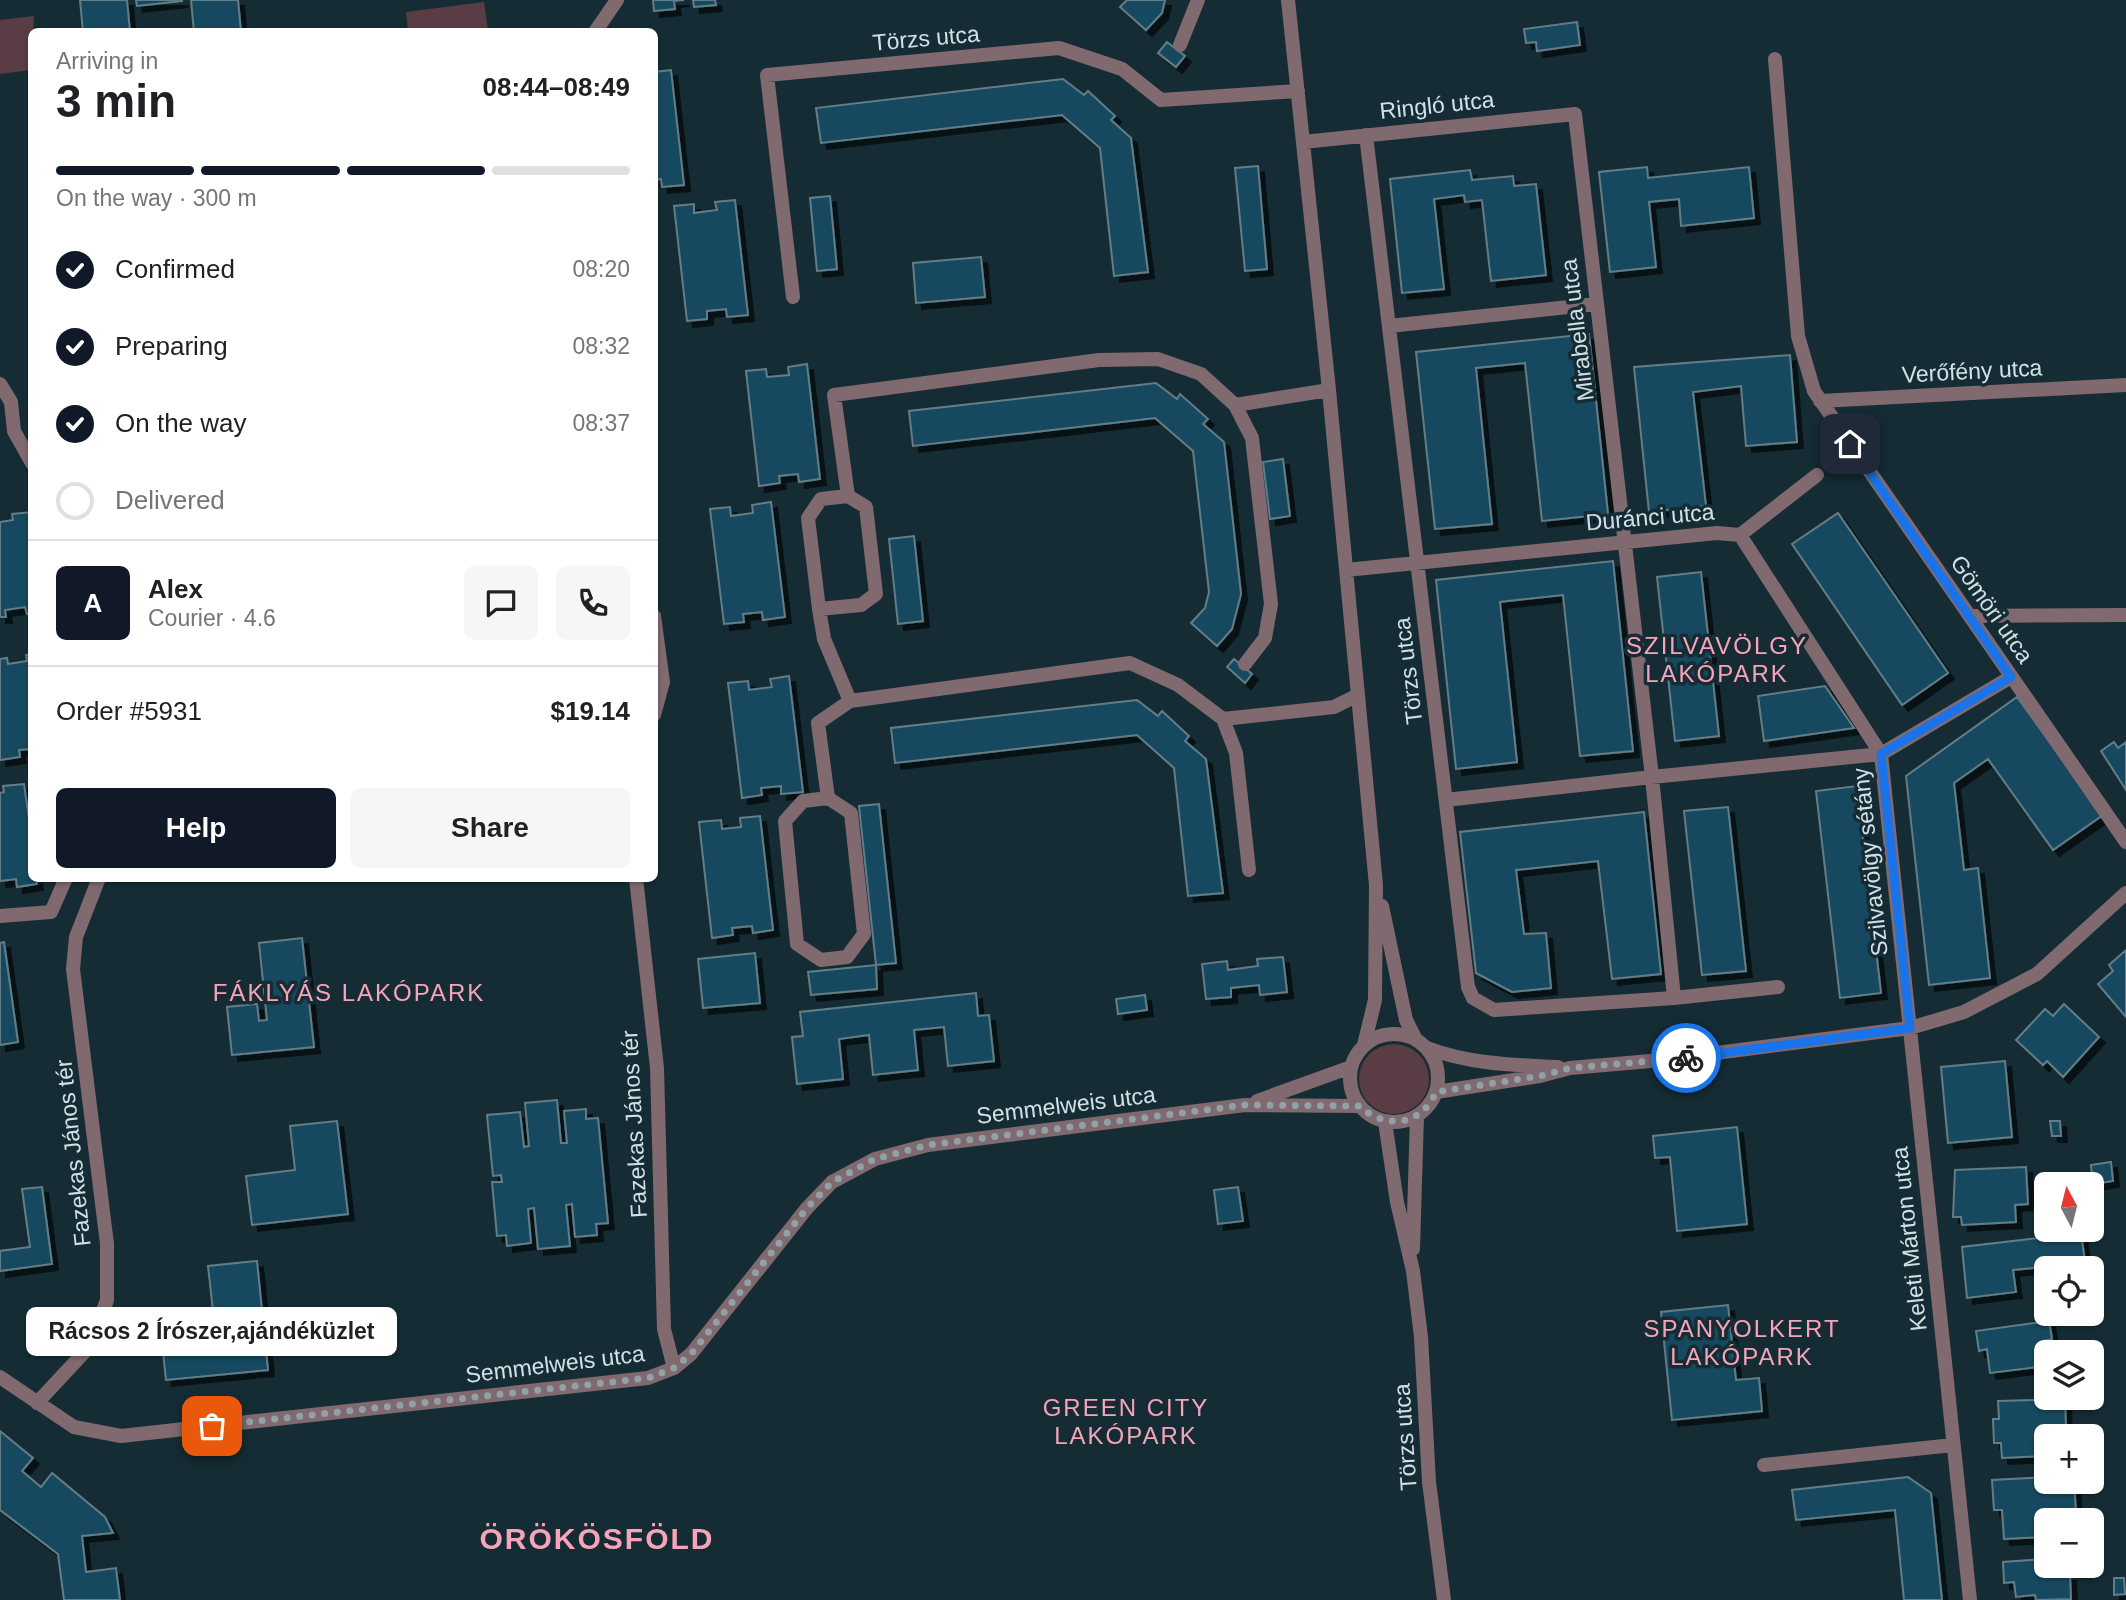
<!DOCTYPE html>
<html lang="en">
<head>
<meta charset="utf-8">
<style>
	:root { --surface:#fff; --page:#f6f6f6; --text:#202124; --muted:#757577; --line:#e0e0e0; --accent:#111827 }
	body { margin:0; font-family:Arial,sans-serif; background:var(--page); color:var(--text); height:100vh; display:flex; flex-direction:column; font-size:26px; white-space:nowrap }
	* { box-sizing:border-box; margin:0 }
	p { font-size:23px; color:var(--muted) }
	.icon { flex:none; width:38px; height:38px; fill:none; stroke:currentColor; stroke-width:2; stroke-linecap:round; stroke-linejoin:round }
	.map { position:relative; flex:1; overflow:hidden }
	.panel { position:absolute; left:28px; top:28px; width:630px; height:854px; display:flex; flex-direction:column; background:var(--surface); border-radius:10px; box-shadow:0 2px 5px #0004 }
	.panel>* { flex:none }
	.needle { width:46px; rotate:353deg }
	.buttons { position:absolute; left:2034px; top:1172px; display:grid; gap:14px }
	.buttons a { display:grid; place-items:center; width:70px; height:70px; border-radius:10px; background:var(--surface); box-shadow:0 2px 5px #0004; font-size:35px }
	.pin { position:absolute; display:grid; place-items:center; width:60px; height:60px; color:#fff; margin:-30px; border-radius:14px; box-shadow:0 4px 10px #0006 }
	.courier { position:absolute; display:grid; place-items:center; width:70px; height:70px; margin:-35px; border:5px solid #1a73e8; border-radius:50%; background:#fff; color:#222; box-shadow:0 2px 9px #0007 }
	.bubble { position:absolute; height:49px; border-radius:10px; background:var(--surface); box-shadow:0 2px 5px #0004; font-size:23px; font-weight:800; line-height:49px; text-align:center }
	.head em { font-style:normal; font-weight:800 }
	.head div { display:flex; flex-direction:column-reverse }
	.head { display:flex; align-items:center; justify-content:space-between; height:119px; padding:0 28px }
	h1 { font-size:46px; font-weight:800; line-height:52px }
	.bar { display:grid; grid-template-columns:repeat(4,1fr); gap:10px 7px; align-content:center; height:84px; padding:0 28px }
	.bar i { height:9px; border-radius:5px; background:var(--line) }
	.bar .on { background:var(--accent) }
	.bar p { grid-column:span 4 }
	.line { display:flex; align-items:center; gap:18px; padding:0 28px; border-top:2px solid var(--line) }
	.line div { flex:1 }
	.round { display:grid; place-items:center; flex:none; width:74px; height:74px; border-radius:10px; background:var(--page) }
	ol { padding:0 28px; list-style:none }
	li { display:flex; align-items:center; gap:21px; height:77px }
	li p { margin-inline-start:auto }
	li .icon { padding:7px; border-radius:50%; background:var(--accent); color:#fff; stroke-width:4 }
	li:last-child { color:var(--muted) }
	li i { width:38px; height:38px; border:4px solid var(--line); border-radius:50% }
	.cta { display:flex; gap:14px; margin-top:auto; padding:14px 28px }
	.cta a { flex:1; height:80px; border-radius:10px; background:var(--accent); color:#fff; font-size:28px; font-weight:800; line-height:80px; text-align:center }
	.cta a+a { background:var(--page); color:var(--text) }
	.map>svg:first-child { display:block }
</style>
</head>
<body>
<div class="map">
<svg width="2126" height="1600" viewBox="0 0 2126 1600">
	<defs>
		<filter id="shadow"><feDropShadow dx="6" dy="6" stdDeviation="0" flood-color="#0009"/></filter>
	</defs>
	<rect width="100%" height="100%" fill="#152c35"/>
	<path fill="#5a3c44" d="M484 2 488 31H408L406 12Z
		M34 16 31 70 0 74V20Z
		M1359 1079a35 35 0 1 1 70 0a35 35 0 1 1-70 0Z"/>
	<path fill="#134a5e" stroke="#637d88" stroke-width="2" filter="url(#shadow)" d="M80 0H127L130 32H83Z
		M136 0H182V1L137 6Z
		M191 0H238L241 32H194Z
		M653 0H684L674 1 675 9 654 11Z
		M693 0H715L716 5 694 7Z
		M1127 0H1165L1162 13 1146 30 1120 7Z
		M1577 22 1580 45 1537 51 1536 42 1526 43 1524 29Z
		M1167 42 1185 56 1176 67 1158 53Z
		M671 70 684 185 662 187 661 179 654 180V72Z
		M1063 79 1084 95 1088 91 1115 116 1111 120 1131 138 1148 272 1114 276 1100 148 1062 115 821 143 816 108Z
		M1258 166 1267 269 1245 271 1235 168Z
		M1647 167 1648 178 1749 167 1754 218 1681 226 1679 199 1649 202 1656 267 1610 272 1599 172Z
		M1470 170 1472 180 1513 176 1514 186 1536 184 1546 275 1491 281 1482 200 1465 202 1464 195 1434 199 1444 289 1402 293 1390 179Z
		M830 196 837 269 817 271 810 198Z
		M735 200 748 315 727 317 726 309 707 311V319L687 321 674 206 694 204V213L717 210 715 202Z
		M981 257 985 297 916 303 913 263Z
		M1589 334 1608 514 1542 521 1525 363 1476 368 1492 524 1435 529 1416 352Z
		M1790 355 1797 442 1746 446 1741 386 1693 392 1706 506 1649 512 1634 367Z
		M807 364 820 479 799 482 798 474 779 476 780 483 759 486 746 371 766 369 767 377 789 375 788 367Z
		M1156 383 1177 399 1180 394 1208 419 1203 424 1224 442 1241 594 1232 629 1217 646 1191 623 1205 608 1209 592 1193 451 1155 418 913 446 909 411Z
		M1283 459 1290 516 1270 519 1263 462Z
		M771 502 785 617 763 620 762 612 743 614 744 622 724 624 710 509 730 507 731 516 753 513 752 505Z
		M32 512V614H27L25 607 5 610 6 617H0V522L13 520 12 514Z
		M1838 513 1948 673 1902 705 1792 544Z
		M914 536 923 621 898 624 889 539Z
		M1613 561 1633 751 1580 756 1563 595 1500 602 1517 762 1456 769 1436 580Z
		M1701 572 1719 736 1675 741 1657 577Z
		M32 654V749L19 750 20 757 0 760V659L7 658 8 664 27 661 26 655Z
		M1234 659 1252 674 1245 683 1227 667Z
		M789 676 803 792 781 794V786L761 788 762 795 742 798 728 683 748 681 749 690 772 687 770 679Z
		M1825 686 1854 728 1764 741 1758 696Z
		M2017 697 2103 815 2053 850 1988 759 1954 783 1964 870 1978 868 1990 978 1929 985 1906 776Z
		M1137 700 1158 716 1162 711 1189 736 1185 741 1206 759 1223 893 1188 896 1174 768 1137 735 895 763 891 728Z
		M2114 742 2118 748 2126 742V790L2101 751Z
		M24 784 32 840V878H36L37 884 17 887 16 879 0 881V793L4 792 3 786Z
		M1857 786 1881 993 1840 998 1816 791Z
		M879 804 896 963 876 965 859 806Z
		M1728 807 1746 971 1702 975 1684 811Z
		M1644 812 1661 974 1612 979 1598 861 1516 870 1524 934 1546 933 1551 988 1512 992 1476 973 1460 832Z
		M760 816 773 930 753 933 752 926 732 928 733 935 712 938 699 822 721 820 722 829 741 827 740 818Z
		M302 938 314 1047 232 1055 227 1007 257 1004 259 1021 267 1020 259 943Z
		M4 942 18 1042 0 1045V943Z
		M2126 950V1017L2098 984 2113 971 2109 965Z
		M755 953 760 1003 703 1008 698 959Z
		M1283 957 1287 992 1260 995 1259 985 1231 988V997L1206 999 1202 964 1227 961 1228 970 1258 966 1257 959Z
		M876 965 877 989 811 995 808 972Z
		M976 993 978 1016 989 1015 994 1061 948 1066 944 1027 914 1030 918 1070 873 1075 869 1035 839 1039 843 1079 797 1084 792 1037 803 1036 800 1012Z
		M1145 995 1147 1010 1118 1014 1116 999Z
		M2064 1004 2099 1037 2063 1077 2047 1061 2043 1065 2016 1040 2045 1009 2053 1016Z
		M2005 1061 2012 1137 1948 1143 1941 1067Z
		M557 1100 561 1143H567L564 1111 586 1109V1119L598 1118 608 1223 596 1224 597 1235 575 1237 572 1204 566 1205 570 1246 538 1249 534 1208 528 1209 531 1243 507 1246 506 1235 497 1236 492 1182H502L501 1175 493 1176 487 1115 520 1112 524 1147 529 1146 525 1103Z
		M337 1121 348 1214 252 1225 246 1176 295 1170 290 1126Z
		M2050 1121H2060L2061 1136H2052Z
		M1737 1127 1747 1224 1677 1231 1670 1157 1655 1158 1653 1136Z
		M2111 1162 2113 1181 2093 1184 2091 1165Z
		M2026 1167 2028 1204 2015 1205 2016 1222 1962 1225 1961 1217H1953L1955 1170Z
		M42 1187 52 1264 0 1271V1251L30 1247 22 1189Z
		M1238 1187 1243 1221 1218 1224 1214 1190Z
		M2081 1233 2086 1269H2053V1266L2013 1270 2016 1292 1967 1298 1962 1247Z
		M257 1261 268 1370 166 1380 161 1334 215 1329 208 1266Z
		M1728 1305 1736 1380 1759 1378 1762 1411 1672 1420 1661 1312Z
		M2049 1321 2052 1339 2043 1341 2046 1366 1990 1373 1987 1349 1979 1351 1976 1331Z
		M2065 1399 2066 1428H2084L2085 1437H2046V1456L2002 1458 2001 1443H1994L1993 1419H1999L1998 1401Z
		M0 1431 33 1458 22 1471 41 1487 52 1473 105 1517 113 1533 82 1536 86 1572 116 1568 120 1600H64L58 1554 0 1510Z
		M1908 1477 1931 1493 1942 1600H1904L1895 1510 1796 1520 1792 1490Z
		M2046 1477V1482H2074L2076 1512 2043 1514 2044 1537 2004 1539 2002 1510H1994L1992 1480Z
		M2046 1559V1566H2064L2065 1575H2070L2071 1599 2036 1600 2035 1595 2016 1597 2014 1582 2004 1583 2003 1562Z
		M2114 1578H2124L2125 1594 2114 1595Z"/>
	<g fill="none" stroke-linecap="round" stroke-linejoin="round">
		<path stroke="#806a6f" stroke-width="14" d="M1288 0 1329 390 1376 885 1375 1000 1364 1045
			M595 32 617 0
			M1180 45 1198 0
			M1775 59 1798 336 1814 391 2126 842
			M1366 135 1468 987 1473 998 1494 1010 1674 998
			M1303 142 1575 114 1652 777 1446 800
			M793 297 767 75 1059 48 1122 69 1161 100 1298 91
			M1389 326 1597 304
			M0 384 11 402 14 431 32 463
			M1820 401 2126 385
			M1235 405 1329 390
			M848 496 834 395 1099 360 1158 359 1201 374 1235 405 1252 438 1271 604 1265 638 1245 664
			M1740 535 1817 475
			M1346 570 1717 533 1740 535 1881 754 2011 677
			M819 609 861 605 876 594 866 507 848 496 821 499 808 518 819 609 824 639 850 701 818 723 828 798 803 801 785 821 797 944 821 960 847 957 864 934 851 813 828 798
			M654 616 663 682 654 715
			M1970 616 2126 615
			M850 701 1130 663 1178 685 1223 719 1236 753 1249 870
			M1223 719 1334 707 1358 695
			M636 878 657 1068 664 1329 674 1368
			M1382 906 1406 1020 1416 1040
			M0 916 51 912 66 878
			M1778 987 1674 998 1652 777 1881 754 1970 1600
			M1350 1078a44 44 0 1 1 88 0a44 44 0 1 1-88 0Z
			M1427 1048C1469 1064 1514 1065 1558 1067
			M1436 1092 1540 1076 1570 1068 1662 1060 1910 1028 1964 1012 2037 974 2126 893
			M1257 1101 1351 1067
			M1385 1122 1397 1202 1413 1271 1421 1337 1429 1482 1444 1600
			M1413 1249 1417 1116
			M0 1377 74 1427 121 1436 648 1378 674 1368 691 1354 807 1208 832 1182 875 1159 928 1145 1245 1105 1359 1106
			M37 1403 90 1346 107 1300V1244L73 969 76 937 99 878
			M1764 1465 1953 1445"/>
	</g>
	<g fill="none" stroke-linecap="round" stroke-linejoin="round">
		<path stroke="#90a1a8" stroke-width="7" stroke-dasharray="0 12.6" d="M212 1426 648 1378 674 1368 691 1354 807 1208 832 1182 875 1159 928 1145 1245 1105 1359 1106C1385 1129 1421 1127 1436 1092L1540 1076 1570 1068 1686 1058"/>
		<path stroke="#1a73e8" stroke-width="9" d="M1686 1058 1910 1028 1881 754 2011 677 1850 444"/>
	</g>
	<g text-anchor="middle" stroke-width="7" stroke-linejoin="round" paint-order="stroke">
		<g font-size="23" fill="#d2e0e6" stroke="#152c35">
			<text transform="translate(926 38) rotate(-5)" y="8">Törzs utca</text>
			<text transform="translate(1437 105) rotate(-6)" y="8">Ringló utca</text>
			<text transform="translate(1577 330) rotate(-97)" y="8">Mirabella utca</text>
			<text transform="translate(1972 371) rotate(-3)" y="8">Verőfény utca</text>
			<text transform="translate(1650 517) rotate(-5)" y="8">Duránci utca</text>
			<text transform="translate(1992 609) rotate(55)" y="8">Gömöri utca</text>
			<text transform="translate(1408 671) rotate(-97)" y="8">Törzs utca</text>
			<text transform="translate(1870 862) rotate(-96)" y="8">Szilvavölgy sétány</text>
			<text transform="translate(1066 1105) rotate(-7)" y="8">Semmelweis utca</text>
			<text transform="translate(634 1124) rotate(-93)" y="8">Fazekas János tér</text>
			<text transform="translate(73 1153) rotate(-96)" y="8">Fazekas János tér</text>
			<text transform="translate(1909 1239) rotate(-96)" y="8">Keleti Márton utca</text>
			<text transform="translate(555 1364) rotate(-7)" y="8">Semmelweis utca</text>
			<text transform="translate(1405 1437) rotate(-94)" y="8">Törzs utca</text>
		</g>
		<g font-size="24" letter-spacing="2" fill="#f6a4b9" stroke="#152c35">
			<text x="1717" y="654">SZILVAVÖLGY<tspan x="1717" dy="28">LAKÓPARK</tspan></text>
			<text x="349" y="1001">FÁKLYÁS LAKÓPARK</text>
			<text x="1742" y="1337">SPANYOLKERT<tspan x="1742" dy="28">LAKÓPARK</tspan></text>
			<text x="1126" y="1416">GREEN CITY<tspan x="1126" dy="28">LAKÓPARK</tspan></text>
		</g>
		<g font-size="30" font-weight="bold" letter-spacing="2" fill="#f6a4b9" stroke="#152c35">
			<text x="597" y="1549">ÖRÖKÖSFÖLD</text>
		</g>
	</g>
</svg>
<div class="buttons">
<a><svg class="needle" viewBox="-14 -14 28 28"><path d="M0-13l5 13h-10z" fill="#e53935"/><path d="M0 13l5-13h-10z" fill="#757577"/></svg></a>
<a><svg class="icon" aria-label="locate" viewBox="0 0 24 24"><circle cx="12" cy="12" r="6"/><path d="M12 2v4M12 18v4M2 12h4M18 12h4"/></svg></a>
<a><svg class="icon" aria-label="layers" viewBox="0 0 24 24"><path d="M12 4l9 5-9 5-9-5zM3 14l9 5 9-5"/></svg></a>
<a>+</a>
<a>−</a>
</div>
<div class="pin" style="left:212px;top:1426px;background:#ea580c"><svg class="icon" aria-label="bag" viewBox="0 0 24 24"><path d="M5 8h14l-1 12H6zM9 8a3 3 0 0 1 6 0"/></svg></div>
<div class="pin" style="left:1850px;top:444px;background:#1f2937"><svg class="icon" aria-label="home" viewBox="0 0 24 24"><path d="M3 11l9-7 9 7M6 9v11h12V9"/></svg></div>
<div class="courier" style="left:1686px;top:1058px"><svg class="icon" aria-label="bike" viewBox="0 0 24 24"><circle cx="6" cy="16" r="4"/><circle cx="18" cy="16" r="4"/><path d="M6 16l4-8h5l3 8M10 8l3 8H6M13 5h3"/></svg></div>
<div class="bubble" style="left:26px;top:1307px;width:371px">Rácsos 2 Írószer,ajándéküzlet</div>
<section class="panel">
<div class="head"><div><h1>3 min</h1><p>Arriving in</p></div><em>08:44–08:49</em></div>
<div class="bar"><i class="on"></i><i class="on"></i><i class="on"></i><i></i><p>On the way · 300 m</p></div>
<ol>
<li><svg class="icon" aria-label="check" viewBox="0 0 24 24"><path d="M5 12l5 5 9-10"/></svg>Confirmed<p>08:20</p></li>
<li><svg class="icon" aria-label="check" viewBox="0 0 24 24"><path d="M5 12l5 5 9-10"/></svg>Preparing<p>08:32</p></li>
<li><svg class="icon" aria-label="check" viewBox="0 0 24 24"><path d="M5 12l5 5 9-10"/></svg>On the way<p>08:37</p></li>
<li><i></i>Delivered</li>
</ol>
<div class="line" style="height:126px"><b class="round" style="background:var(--accent);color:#fff">A</b><div><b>Alex</b><p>Courier · 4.6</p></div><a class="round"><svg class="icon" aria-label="chat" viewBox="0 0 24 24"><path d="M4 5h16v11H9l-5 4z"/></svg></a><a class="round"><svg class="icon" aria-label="phone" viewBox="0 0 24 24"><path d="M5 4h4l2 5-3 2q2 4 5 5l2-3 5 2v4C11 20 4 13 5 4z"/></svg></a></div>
<div class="line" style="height:91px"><div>Order #5931</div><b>$19.14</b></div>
<div class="cta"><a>Help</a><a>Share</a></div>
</section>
</div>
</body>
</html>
